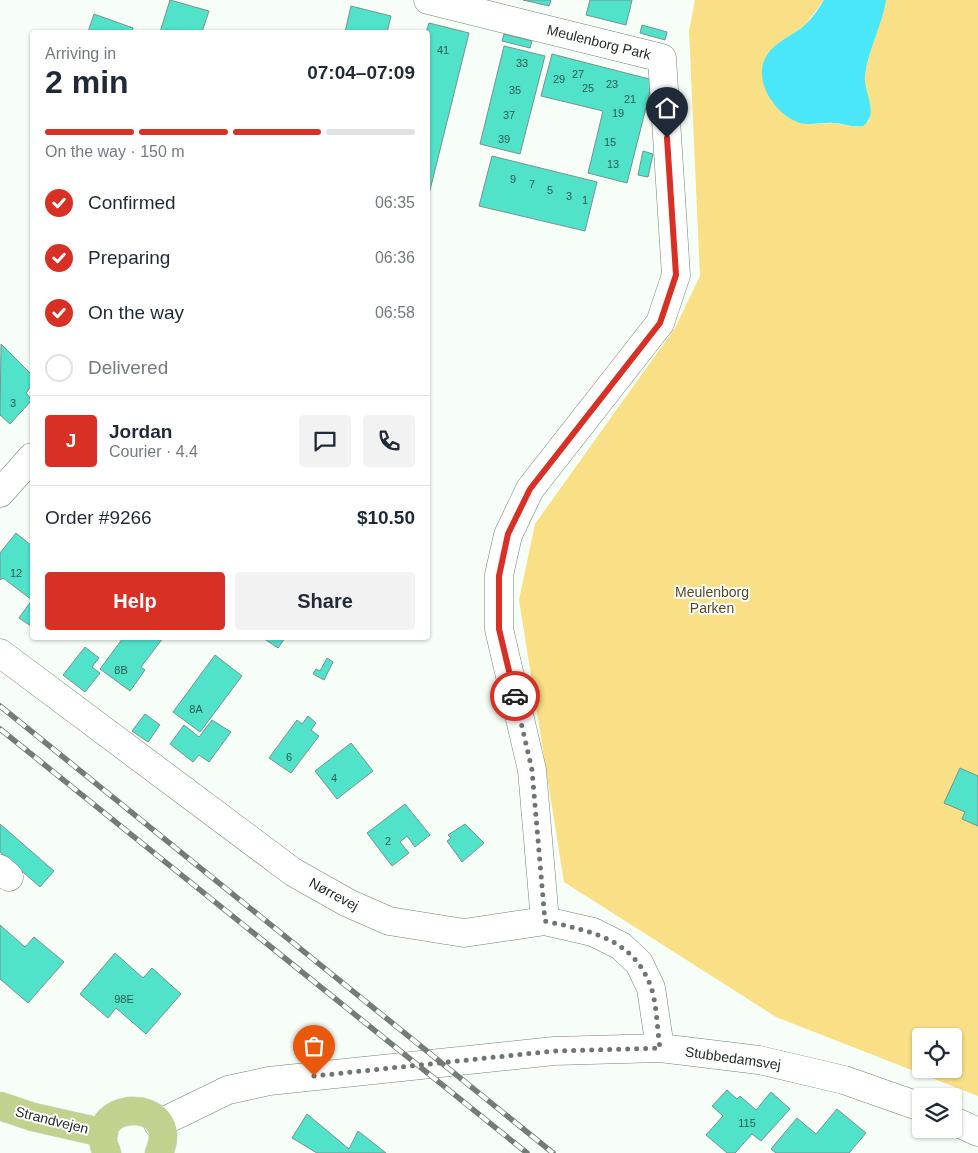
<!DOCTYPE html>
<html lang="en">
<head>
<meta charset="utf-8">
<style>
	:root { --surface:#fff; --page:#f2f2f3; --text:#1f2937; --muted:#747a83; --line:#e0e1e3; --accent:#d93025 }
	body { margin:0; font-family:Helvetica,sans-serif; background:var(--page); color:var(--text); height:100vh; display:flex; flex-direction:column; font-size:19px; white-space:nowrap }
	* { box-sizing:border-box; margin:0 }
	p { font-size:16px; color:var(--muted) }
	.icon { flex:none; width:28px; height:28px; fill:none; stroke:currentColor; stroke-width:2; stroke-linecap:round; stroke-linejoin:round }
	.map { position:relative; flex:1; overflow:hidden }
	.details { position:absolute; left:30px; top:30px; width:400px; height:610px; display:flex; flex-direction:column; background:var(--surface); border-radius:5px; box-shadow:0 1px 4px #0004 }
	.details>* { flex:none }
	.buttons { position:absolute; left:912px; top:1028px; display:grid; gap:10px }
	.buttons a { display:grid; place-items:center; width:50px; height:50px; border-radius:5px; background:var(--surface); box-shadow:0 1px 4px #0004; font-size:25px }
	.pin { position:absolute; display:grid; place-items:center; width:42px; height:42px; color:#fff; margin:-51px -21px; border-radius:50% 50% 50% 0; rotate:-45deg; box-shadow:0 0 5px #0007 }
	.pin .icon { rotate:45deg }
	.courier { position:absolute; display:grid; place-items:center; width:50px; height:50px; margin:-25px; border:4px solid #d93025; border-radius:50%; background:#fff; color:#222; box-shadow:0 1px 6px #0007 }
	.summary em { font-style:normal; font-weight:700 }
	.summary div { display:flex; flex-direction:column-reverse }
	.summary { display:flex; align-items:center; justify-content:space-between; height:85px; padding:0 15px }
	h1 { font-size:32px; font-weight:700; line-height:38px }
	.bar { display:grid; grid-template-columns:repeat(4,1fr); gap:8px 5px; align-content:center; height:60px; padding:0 15px }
	.bar i { height:6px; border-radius:4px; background:var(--line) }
	.bar .on { background:var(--accent) }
	.bar p { grid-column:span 4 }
	.line { display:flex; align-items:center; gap:12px; padding:0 15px; border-top:1px solid var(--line) }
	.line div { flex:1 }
	.round { display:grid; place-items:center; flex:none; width:52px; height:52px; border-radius:5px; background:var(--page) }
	ol { padding:0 15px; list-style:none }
	li { display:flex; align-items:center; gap:15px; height:55px }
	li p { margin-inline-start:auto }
	li .icon { padding:5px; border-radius:50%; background:var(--accent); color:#fff; stroke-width:4 }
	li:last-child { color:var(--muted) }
	li i { width:28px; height:28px; border:2px solid var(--line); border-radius:50% }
	.action { display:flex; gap:10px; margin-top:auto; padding:10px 15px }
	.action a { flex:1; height:58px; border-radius:5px; background:var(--accent); color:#fff; font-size:20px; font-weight:700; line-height:58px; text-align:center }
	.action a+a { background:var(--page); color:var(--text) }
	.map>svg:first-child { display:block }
</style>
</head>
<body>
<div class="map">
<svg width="978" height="1153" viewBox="0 0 978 1153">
	<rect width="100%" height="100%" fill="#f6fef7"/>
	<path fill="#f9df85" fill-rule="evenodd" d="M695 0H824L805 25 773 48 771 101 795 121 814 124 833 123 858 127 869 121C873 105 863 92 865 76 868 50 882 26 885 0H978V1096L776 1017 564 882 519 600 535 524 675 328 700 276 689 31ZM921 1036H954V1069H921Z"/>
	<path fill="#4ae6fa" d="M824 0H886C882 26 868 50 865 75 863 93 880 113 863 126 853 128 843 123 833 123 821 122 807 127 795 121 773 111 752 78 767 55 776 41 794 35 806 24 813 17 819 8 824 0Z"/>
	<path fill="#50e3ca" stroke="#78938d" d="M170 0 209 11 202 32H160Z
		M523 0H551L549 6Z
		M590 0H632L626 25 586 15Z
		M351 6 391 16 387 32H345Z
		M94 14 133 28 132 32H88Z
		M429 23 469 33 428 198 426 32Z
		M642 25 667 32 665 40 640 33Z
		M504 34 532 41 530 48 502 41Z
		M504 46 545 56 520 154 480 144Z
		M552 54 653 80 627 183 588 173 603 111 541 96Z
		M643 151 653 154 648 177 638 175Z
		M492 156 597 182 585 231 479 206Z
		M1 344 32 375V385L26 393 32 400 10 424 0 415Z
		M16 533 32 546V624L31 626 19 618 32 600 3 578 0 580V553Z
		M123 638H163L141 667 145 670 130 691 100 669Z
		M263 638H285L278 648Z
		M85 647 99 658 92 667 100 673 85 692 63 675Z
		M215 655 242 676 200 732 173 712Z
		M327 658 333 662 324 680 313 674 316 669 320 671Z
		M145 714 160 725 148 742 132 731Z
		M308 716 316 723 311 730 319 736 291 773 269 758 297 720 302 724Z
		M212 720 231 732 209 762 199 755 193 762 170 744 184 725 199 737Z
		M351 743 373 771 337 799 315 771Z
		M960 768 978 776V826L962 819 965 812 944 803Z
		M405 804 430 835 415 847 407 836 400 842 409 853 392 866 367 833Z
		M0 824 54 871 40 887 0 852Z
		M465 824 484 843 462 862 447 841 451 838 448 835Z
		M0 925 25 947 34 937 64 962 28 1003 0 979Z
		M115 953 143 978 152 968 181 994 146 1034 116 1008 108 1018 80 994Z
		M727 1090 737 1099 740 1096 756 1110 771 1092 790 1109 761 1141 752 1134 735 1153H727L706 1135 723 1116 712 1106Z
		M837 1109 866 1133 849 1153H776L771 1149 797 1118 816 1134Z
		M307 1114 349 1149 358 1131 386 1153H317L292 1138Z"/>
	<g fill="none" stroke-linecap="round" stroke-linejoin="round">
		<defs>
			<path id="minor" d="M428 0 662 58 676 275 660 323 530 489 508 535 499 575V629L532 770 545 921
				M0 493 32 457
				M0 653 293 872 348 903 389 921 464 933 545 921 593 932 621 946 639 963 651 988 660 1048
				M0 869 9 877
				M954 1121 978 1132
				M158 1124 228 1090 269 1081 554 1051 660 1048 759 1060 844 1080 921 1107"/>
			<path id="major" d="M0 1106 33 1117 104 1133
				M107 1153C81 1099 184 1095 159 1153"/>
		</defs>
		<use href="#minor" stroke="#708474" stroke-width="29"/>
		<use href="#major" stroke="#d8d9d8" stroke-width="29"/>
		<use href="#minor" stroke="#fff" stroke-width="28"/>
		<use href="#major" stroke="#c1d28f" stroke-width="28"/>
		<defs>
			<path id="rail" d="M0 706 553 1153
				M0 729 527 1153"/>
		</defs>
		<use href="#rail" stroke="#737c75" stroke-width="5.5"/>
		<use href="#rail" stroke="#fff" stroke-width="4" stroke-dasharray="11" stroke-linecap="butt"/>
	</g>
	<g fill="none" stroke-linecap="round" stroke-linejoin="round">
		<path stroke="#6e766f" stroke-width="5" stroke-dasharray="0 9" d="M314 1076 554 1051 660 1048C657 1029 657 1005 651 987 633 938 590 931 545 921L532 770 515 696"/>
		<path stroke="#d93025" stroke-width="6" d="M515 696 499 629V576L508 534 530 489 660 323 676 275 667 138"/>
	</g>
	<g text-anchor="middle" stroke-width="4" stroke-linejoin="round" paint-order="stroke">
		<g font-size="11" fill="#2f5a4f">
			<text x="443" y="54">41</text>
			<text x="522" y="67">33</text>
			<text x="578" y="78">27</text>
			<text x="559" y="83">29</text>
			<text x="612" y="88">23</text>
			<text x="588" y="92">25</text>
			<text x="515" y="94">35</text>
			<text x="630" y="103">21</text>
			<text x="618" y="117">19</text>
			<text x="509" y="119">37</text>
			<text x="504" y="143">39</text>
			<text x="610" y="146">15</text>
			<text x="613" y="168">13</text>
			<text x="513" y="183">9</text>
			<text x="532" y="188">7</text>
			<text x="550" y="194">5</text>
			<text x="569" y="200">3</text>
			<text x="585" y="204">1</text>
			<text x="13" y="407">3</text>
			<text x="16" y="577">12</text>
			<text x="121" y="674">8B</text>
			<text x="196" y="713">8A</text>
			<text x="289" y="761">6</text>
			<text x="334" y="782">4</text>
			<text x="388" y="845">2</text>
			<text x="124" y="1003">98E</text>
			<text x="747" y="1127">115</text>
		</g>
		<g font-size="14" fill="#242d26" stroke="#fff">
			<text transform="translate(599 42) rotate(14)" y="5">Meulenborg Park</text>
			<text transform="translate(334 894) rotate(28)" y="5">Nørrevej</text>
			<text transform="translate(733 1058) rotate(8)" y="5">Stubbedamsvej</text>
			<text transform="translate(52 1120) rotate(14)" y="5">Strandvejen</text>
		</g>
		<g font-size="14" fill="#574b20" stroke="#fff">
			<text x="712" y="597">Meulenborg<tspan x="712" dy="16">Parken</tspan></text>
		</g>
	</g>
</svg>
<div class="buttons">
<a><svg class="icon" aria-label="locate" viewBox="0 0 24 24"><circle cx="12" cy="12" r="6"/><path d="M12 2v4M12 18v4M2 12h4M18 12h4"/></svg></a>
<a><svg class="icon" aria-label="layers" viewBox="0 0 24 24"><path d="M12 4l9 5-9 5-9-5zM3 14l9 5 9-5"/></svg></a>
</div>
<div class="pin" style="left:314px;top:1076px;background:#ea580c"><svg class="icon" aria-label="bag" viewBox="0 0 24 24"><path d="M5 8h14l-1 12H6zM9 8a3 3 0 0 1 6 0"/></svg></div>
<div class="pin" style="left:667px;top:138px;background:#1f2937"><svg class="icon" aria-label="home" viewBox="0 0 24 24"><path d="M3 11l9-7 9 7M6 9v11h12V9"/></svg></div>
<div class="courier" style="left:515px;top:696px"><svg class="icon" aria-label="car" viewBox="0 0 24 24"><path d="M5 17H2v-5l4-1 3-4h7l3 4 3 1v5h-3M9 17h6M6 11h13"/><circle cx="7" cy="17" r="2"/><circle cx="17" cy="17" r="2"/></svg></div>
<section class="details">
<div class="summary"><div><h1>2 min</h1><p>Arriving in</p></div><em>07:04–07:09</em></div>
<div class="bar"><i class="on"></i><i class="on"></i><i class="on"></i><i></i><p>On the way · 150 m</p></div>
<ol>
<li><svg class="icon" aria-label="check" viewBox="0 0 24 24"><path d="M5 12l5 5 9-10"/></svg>Confirmed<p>06:35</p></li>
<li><svg class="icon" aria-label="check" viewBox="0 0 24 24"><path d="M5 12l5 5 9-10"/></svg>Preparing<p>06:36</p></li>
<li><svg class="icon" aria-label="check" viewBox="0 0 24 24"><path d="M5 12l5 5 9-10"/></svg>On the way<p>06:58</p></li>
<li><i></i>Delivered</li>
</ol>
<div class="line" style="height:90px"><b class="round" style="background:var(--accent);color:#fff">J</b><div><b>Jordan</b><p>Courier · 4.4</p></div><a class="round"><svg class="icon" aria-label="chat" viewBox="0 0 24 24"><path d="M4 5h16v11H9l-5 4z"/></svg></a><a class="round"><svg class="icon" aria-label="phone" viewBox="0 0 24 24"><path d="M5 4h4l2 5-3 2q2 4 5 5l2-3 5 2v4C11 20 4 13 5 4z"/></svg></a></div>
<div class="line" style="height:65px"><div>Order #9266</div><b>$10.50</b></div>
<div class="action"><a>Help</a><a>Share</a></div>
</section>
</div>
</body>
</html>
